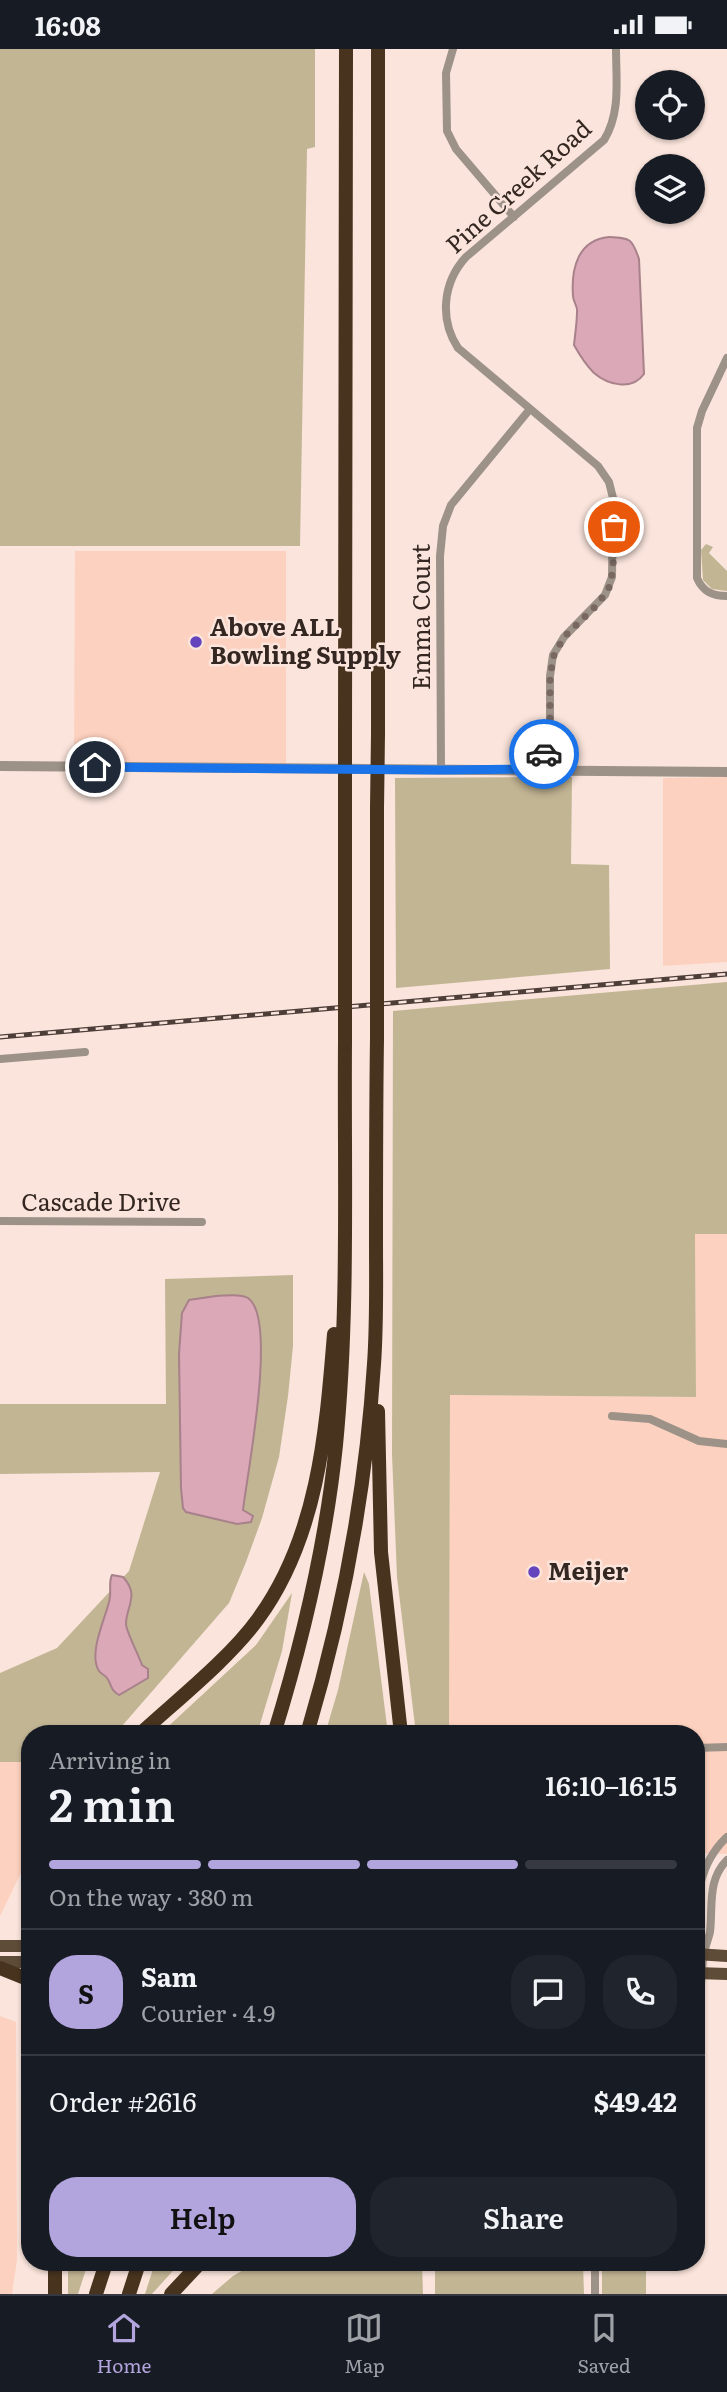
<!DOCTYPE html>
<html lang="en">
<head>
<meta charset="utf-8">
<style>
	:root { --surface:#171b24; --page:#20242c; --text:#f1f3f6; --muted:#9ea1a6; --line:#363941; --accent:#b2a4dc }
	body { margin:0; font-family:Literata,serif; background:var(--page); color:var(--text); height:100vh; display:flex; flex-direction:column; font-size:26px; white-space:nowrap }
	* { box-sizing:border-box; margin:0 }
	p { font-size:23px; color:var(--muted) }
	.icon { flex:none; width:38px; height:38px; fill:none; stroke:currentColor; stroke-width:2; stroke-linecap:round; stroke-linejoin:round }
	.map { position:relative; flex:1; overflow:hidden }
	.sheet { position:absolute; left:21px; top:1676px; width:684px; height:546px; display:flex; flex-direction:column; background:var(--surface); border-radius:28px; box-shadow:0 2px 5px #0004 }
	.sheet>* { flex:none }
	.fabs { position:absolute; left:635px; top:21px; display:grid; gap:14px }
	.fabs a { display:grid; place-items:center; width:70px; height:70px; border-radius:50%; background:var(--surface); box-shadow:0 2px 5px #0004; font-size:35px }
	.pin { position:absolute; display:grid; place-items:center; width:60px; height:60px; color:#fff; margin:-30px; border:4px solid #fff; border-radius:50%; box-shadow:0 2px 7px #0007 }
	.courier { position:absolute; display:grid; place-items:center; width:70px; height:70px; margin:-35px; border:5px solid #1a73e8; border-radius:50%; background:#fff; color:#222; box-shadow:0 2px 9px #0007 }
	.head em { font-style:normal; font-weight:600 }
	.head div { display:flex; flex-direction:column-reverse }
	.head { display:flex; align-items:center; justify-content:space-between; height:119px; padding:0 28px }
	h1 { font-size:46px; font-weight:600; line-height:52px }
	.bar { display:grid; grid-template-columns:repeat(4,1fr); gap:10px 7px; align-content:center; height:84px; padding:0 28px }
	.bar i { height:9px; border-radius:5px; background:var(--line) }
	.bar .current { background:var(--accent) }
	.bar p { grid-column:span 4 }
	.line { display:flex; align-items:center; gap:18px; padding:0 28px; border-top:2px solid var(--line) }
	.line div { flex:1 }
	.round { display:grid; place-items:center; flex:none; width:74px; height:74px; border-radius:28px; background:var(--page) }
	.cta { display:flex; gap:14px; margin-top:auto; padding:14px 28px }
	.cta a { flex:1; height:80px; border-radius:28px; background:var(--accent); color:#111; font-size:28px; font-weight:600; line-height:80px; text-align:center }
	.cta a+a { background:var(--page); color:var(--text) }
	.status { display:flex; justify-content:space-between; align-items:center; height:49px; padding:0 35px; background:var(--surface); direction:ltr }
	.status svg { height:19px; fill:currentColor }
	.dock { display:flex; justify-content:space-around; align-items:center; height:98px; border-top:2px solid var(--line); background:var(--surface); font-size:19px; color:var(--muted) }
	.dock a { display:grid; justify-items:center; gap:4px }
	.dock .current { color:var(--accent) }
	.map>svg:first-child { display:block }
</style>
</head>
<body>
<div class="status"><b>16:08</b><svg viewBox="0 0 49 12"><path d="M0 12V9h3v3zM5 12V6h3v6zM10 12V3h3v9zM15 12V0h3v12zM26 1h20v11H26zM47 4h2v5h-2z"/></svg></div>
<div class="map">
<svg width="727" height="2245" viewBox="0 0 727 2245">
	<rect width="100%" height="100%" fill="#fae4db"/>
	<path fill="#fdd1bf" d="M75 502H286V715L74 713Z
		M727 728V913L663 917V729Z
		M695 1185H727V1805L697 1804 696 1685H449L450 1346 696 1348Z
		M0 1713H30V1805L0 1867Z
		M0 1967 16 1973 17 2210 12 2245H0Z"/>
	<path fill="#c2b594" d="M0 0H315V98L307 100 300 497H0Z
		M706 495 713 498 709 504 727 522V542L712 540 703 531 701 501Z
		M572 728 571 815 609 816 610 920 396 939 395 729Z
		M727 933V1185H695L696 1348 450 1346 449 1685H416L397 1528 392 1405 393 962Z
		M293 1226V1297L288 1347 279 1408 262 1469 246 1513 229 1554 115 1685H30V1713H0V1624L57 1599 129 1522 160 1423 0 1425V1355H166L165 1230Z
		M364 1523 369 1535 388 1685H325L338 1641Z
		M292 1544 282 1602 257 1685H160L256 1596Z
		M68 2214H88L78 2245H68Z
		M155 2214H180L152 2245H145Z
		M255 2214H422L423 2245H212L233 2227Z
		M435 2214H583L584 2245H435Z
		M602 2214H646V2245H602Z"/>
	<path fill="#daa8b7" stroke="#a8818a" stroke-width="2" d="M609 188C630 189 632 189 639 210L644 325C632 342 608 336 594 324 586 316 579 305 574 296 575 286 577 273 577 263 578 257 573 253 573 247 571 219 578 191 609 188Z
		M216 1247C225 1247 240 1244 248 1249 278 1270 247 1425 243 1461L253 1467 251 1473 237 1475 186 1463 183 1459 181 1439 179 1305 182 1264 189 1251Z
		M112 1526 123 1528C140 1546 126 1558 126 1575 126 1582 139 1607 142 1616L148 1620V1629L119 1646C110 1641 112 1636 107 1629 105 1626 101 1625 99 1622 88 1605 105 1570 109 1553 112 1544 108 1534 112 1526Z"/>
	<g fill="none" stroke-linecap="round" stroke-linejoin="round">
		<path stroke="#9d9288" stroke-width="8" d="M453 0 446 24 447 82 456 100 514 168
			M727 309 702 362 697 379V529C703 543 713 547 727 547
			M550 673 557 681 558 720
			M544 720V682L550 673V627L553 606 564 588 605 546 612 528 613 449 609 433 598 417 458 299C439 270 443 233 466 208L604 91C621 64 616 30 616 0
			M441 721 440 507 443 477 451 456 530 360
			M0 1010 85 1003
			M0 1172 202 1173
			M612 1367 650 1370 699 1392 727 1395
			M696 1699 727 1698
			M703 1905C692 1865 695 1818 727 1788
			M696 1963C702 1946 701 1927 703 1909 704 1900 708 1892 710 1883 713 1857 707 1831 727 1811
			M595 2214V2245"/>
		<path stroke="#9d9288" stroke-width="10" d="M0 717 727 723"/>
		<path stroke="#5e4c39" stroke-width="12" d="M0 1897H30
			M696 1905 727 1907
			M0 1913H30
			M696 1924 727 1925"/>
		<path stroke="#48331e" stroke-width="14" d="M345 684 346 0
			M378 685V0
			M345 758V918
			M377 916V759
			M378 1362 381 1503 401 1685
			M140 1685C177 1651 229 1610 258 1570 318 1488 326 1383 334 1285
			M274 1685C303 1591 326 1494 336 1396 349 1262 344 1127 345 993
			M307 1685C343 1564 366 1441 374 1315 377 1274 376 1233 376 1192 376 1125 376 1058 377 990
			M0 1919 30 1931
			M55 2245V2214
			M96 2245 106 2214
			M129 2245 139 2214
			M171 2245 200 2214"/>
		<defs>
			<path id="rail" d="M0 988 727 925"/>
		</defs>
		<use href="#rail" stroke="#4d3e39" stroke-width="5"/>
		<use href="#rail" stroke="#fae4db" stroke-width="2.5" stroke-dasharray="8" stroke-linecap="butt"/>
		<path stroke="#48331e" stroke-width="14" d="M345 684V758
			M377 759 378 685
			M377 990V916
			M345 993V918"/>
	</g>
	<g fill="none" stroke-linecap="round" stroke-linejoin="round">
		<path stroke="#796862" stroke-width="7" stroke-dasharray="0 12.6" d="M544 705V682L550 673V627L554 606 564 588 598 555 610 537 613 519 614 478"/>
		<path stroke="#1a73e8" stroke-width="9" d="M95 718 441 721 544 720V705"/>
	</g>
	<g fill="#6444bd" stroke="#fae4db" stroke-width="2.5">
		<circle cx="196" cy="593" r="7"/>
		<circle cx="534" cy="1523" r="7"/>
	</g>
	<g text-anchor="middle" stroke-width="5" stroke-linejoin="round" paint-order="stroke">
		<g font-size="24" fill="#342621" stroke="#fae4db">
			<text transform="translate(519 138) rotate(-42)" y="8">Pine Creek Road</text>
			<text transform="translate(422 568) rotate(-90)" y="8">Emma Court</text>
			<text x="101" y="1162">Cascade Drive</text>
		</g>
		<g font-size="24" font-weight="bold" fill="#342621" stroke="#fae4db" text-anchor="start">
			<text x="210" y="587">Above ALL<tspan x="210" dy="28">Bowling Supply</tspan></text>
			<text x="548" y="1531">Meijer</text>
		</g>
	</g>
</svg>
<div class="fabs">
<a><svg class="icon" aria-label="locate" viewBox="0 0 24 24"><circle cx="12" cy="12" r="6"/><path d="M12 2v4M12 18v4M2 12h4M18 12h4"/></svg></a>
<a><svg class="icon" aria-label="layers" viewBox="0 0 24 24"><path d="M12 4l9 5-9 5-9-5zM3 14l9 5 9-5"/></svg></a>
</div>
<div class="pin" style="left:614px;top:478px;background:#ea580c"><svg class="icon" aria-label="bag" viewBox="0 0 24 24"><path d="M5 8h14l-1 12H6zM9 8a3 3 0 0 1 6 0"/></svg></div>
<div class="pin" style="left:95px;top:718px;background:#1f2937"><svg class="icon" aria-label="home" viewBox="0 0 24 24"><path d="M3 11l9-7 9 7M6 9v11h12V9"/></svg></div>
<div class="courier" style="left:544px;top:705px"><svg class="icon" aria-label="car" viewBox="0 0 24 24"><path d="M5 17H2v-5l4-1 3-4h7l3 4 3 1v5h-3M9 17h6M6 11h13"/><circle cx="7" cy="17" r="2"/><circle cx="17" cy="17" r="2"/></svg></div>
<section class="sheet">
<div class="head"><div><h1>2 min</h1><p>Arriving in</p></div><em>16:10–16:15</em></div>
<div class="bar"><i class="current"></i><i class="current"></i><i class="current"></i><i></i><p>On the way · 380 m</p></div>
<div class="line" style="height:126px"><b class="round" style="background:var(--accent);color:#111">S</b><div><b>Sam</b><p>Courier · 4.9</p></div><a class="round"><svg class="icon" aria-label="chat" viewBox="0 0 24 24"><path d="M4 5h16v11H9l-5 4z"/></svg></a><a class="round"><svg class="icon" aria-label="phone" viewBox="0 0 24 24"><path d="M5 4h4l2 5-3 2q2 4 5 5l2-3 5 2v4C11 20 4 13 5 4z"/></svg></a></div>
<div class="line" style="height:91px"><div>Order #2616</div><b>$49.42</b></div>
<div class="cta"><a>Help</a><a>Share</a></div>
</section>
</div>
<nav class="dock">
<a class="current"><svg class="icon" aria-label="home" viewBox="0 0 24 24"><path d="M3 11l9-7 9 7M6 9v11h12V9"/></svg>Home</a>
<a><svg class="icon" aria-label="map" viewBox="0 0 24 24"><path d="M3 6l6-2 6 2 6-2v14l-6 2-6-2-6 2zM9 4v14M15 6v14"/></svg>Map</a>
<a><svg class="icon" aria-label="saved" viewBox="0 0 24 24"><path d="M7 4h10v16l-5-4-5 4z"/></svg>Saved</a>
</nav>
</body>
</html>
